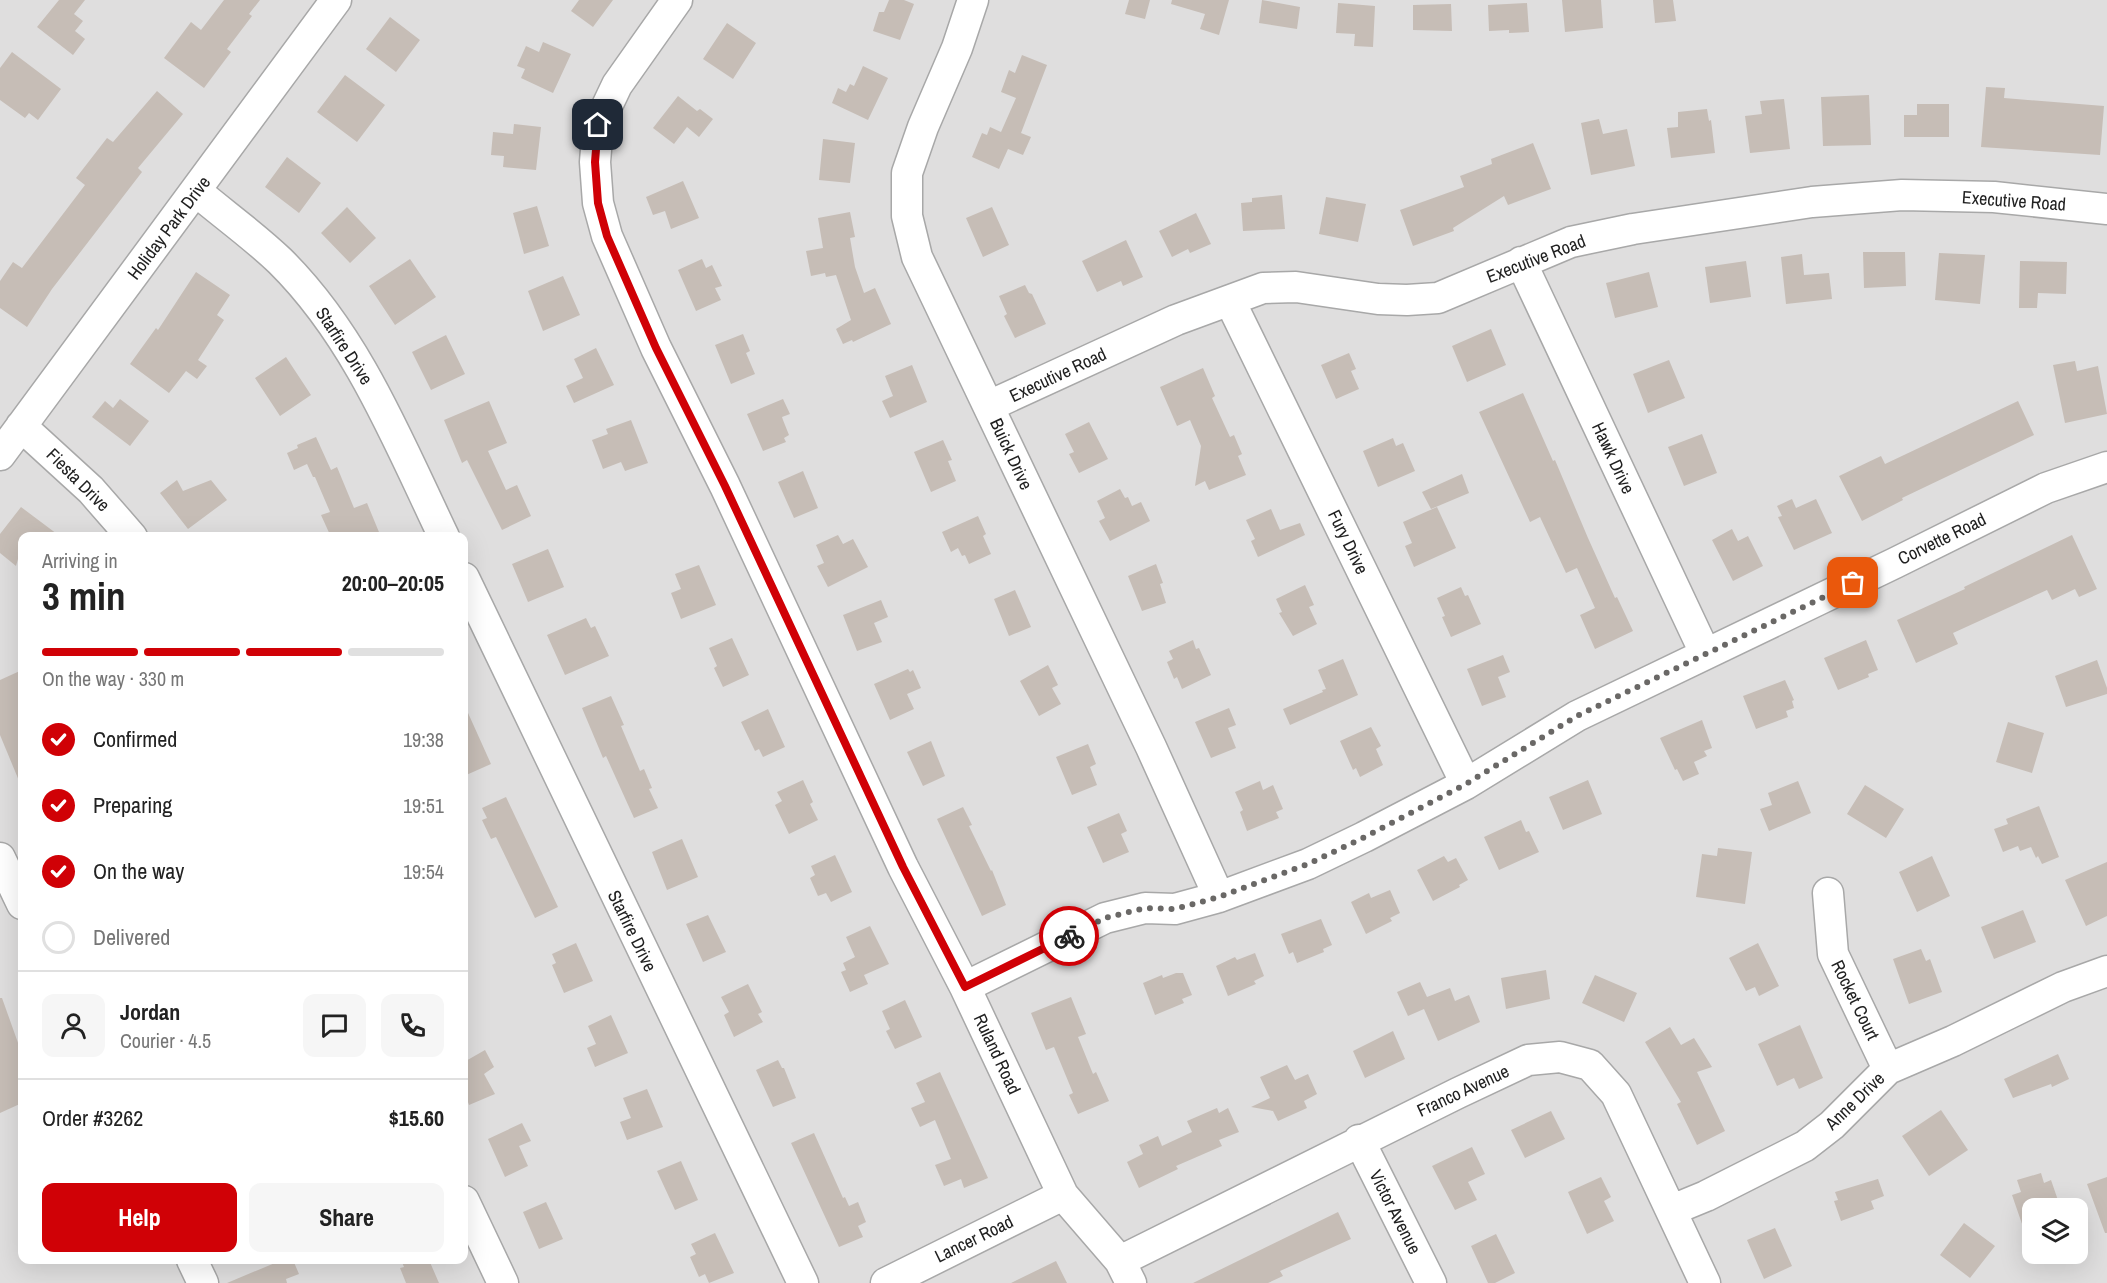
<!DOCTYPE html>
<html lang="en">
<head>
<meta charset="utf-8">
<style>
	:root { --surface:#fff; --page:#f6f6f6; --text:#222; --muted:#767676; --line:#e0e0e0; --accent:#d00106 }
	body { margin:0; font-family:"Archivo Narrow",sans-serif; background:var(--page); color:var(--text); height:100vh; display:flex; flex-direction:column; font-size:22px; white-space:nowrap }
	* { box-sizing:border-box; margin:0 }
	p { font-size:20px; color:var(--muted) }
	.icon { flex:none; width:33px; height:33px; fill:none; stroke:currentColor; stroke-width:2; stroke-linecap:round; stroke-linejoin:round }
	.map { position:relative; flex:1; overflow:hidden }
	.panel { position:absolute; left:18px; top:532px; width:450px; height:732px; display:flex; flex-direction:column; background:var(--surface); border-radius:12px; box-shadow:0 6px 24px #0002 }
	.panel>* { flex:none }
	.fabs { position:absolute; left:2022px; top:1198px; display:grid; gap:12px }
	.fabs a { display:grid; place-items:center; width:66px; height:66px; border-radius:12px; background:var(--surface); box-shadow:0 6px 24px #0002; font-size:30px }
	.pin { position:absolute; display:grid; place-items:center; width:51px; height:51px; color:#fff; margin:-26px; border-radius:12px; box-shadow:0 3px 9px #0006 }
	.courier { position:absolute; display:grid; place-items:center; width:60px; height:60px; margin:-30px; border:4px solid #d00106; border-radius:50%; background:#fff; color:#222; box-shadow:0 2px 8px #0007 }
	.head em { font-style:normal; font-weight:700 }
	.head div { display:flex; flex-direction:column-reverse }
	.head { display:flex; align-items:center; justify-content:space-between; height:102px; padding:0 24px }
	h1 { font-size:39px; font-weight:700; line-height:45px }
	.bar { display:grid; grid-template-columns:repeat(4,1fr); gap:9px 6px; align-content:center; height:72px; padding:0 24px }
	.bar i { height:8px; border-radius:4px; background:var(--line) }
	.bar .active { background:var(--accent) }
	.bar p { grid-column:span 4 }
	.line { display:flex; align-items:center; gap:15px; padding:0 24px; border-top:2px solid var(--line) }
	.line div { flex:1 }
	.round { display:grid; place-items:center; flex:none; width:63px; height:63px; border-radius:12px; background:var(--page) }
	ol { padding:0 24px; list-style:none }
	li { display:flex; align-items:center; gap:18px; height:66px }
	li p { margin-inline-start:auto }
	li .icon { padding:6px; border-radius:50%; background:var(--accent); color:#fff; stroke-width:4 }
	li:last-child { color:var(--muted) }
	li i { width:33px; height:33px; border:3px solid var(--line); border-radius:50% }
	.cta { display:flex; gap:12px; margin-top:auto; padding:12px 24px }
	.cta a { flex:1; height:69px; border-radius:12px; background:var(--accent); color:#fff; font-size:24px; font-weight:700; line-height:69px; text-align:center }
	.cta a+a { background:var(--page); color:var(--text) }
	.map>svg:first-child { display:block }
</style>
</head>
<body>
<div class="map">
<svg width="2107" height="1283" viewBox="0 0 2107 1283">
	<rect width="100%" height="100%" fill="#f1ede7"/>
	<path fill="#dfdede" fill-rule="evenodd" d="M0 0H2107V1283H0ZM22 537H464V1260H22ZM2032 1209H2078V1254H2032Z"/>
	<path fill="#c6bdb6" d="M59 0H85L74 14 83 21 75 31 85 39 73 55 37 27Z
		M224 0H260L249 14 252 16 227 49 231 52 204 88 164 58 191 22 201 30Z
		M579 0H613L593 27 571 11Z
		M889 0H904L914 4 900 40 873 31 879 12H884Z
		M1129 0H1150L1145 19 1125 14Z
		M1172 0H1229L1219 35 1200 29 1205 14 1171 4Z
		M1262 0 1300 7 1297 29 1259 23Z
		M1562 0H1601L1603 28 1565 32Z
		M1653 0H1673L1676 21 1655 23Z
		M1338 3 1375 6 1373 47 1354 46 1355 34 1336 33Z
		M1527 3 1529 32 1509 33V30L1489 31 1488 5Z
		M1451 4 1452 31 1413 30V5Z
		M390 17 420 40 396 72 366 49Z
		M727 23 756 43 733 79 703 59Z
		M543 42 571 54 553 93 521 78 525 69 517 66 526 46 539 52Z
		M12 52 61 89 38 120 29 113 25 118 0 100V68Z
		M1022 55 1047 65 1021 133 1031 137 1023 155 1008 149 999 169 972 157 982 133 987 135 990 127 1001 132 1016 98 1001 92 1009 70 1015 73Z
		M863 66 888 78 868 120 832 103 838 88 846 92 850 84 854 86Z
		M345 75 385 105 357 142 317 112Z
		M1986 87 2005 88 2004 98 2104 106 2100 155 1981 147Z
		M157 91 183 114 138 168 142 172 52 289 27 327 0 308V281L13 262 22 268 85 185 76 178 107 138 113 142Z
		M1869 95 1871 145 1823 146 1821 97Z
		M678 96 697 111 700 109 713 119 699 137 687 127 674 144 653 128Z
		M1784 99 1790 149 1750 153 1745 116 1762 114 1760 101Z
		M1917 104H1949V137H1904V115H1917Z
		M1707 109 1709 121 1711 120 1715 153 1671 158 1667 128 1678 127V112Z
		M1599 119 1603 134 1627 129 1635 166 1591 175 1581 123Z
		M514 124 541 127 536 170 503 167 504 156 491 155 493 132 513 134Z
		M823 139 855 143 850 183 819 180Z
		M1533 143 1551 189 1508 205 1504 196 1453 228 1454 231 1413 246 1400 210 1464 187 1460 176 1492 164 1491 159Z
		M287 157 321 183 299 213 265 187Z
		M683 181 699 218 671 229 665 211 653 215 646 197Z
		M1282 195 1285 229 1243 231 1241 203 1252 202V198Z
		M1326 197 1366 204 1358 242 1319 234Z
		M537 206 549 246 524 254 513 213Z
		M347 207 376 238 350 263 321 233Z
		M992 207 1009 245 983 257 966 218Z
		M850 212 855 237 850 238 855 267 864 293 875 288 891 324 853 342 852 340 843 344 836 329 851 320 836 275 826 277 825 273 811 276 806 251 823 248 818 218Z
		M1196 213 1211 244 1190 253 1188 249 1172 257 1159 231Z
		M1126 240 1143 277 1123 286 1121 281 1097 292 1082 261Z
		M1863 252H1905L1906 286 1864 288Z
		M1939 253 1985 255 1980 304 1935 300Z
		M1802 254 1804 275 1829 273 1832 299 1786 304 1781 257Z
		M410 259 436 297 395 325 369 286Z
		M702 259 706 268 712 265 722 286 715 288 721 300 696 311 678 270Z
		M1746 261 1751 297 1710 303 1705 267Z
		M2020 261 2067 262 2066 294 2038 293 2037 308H2019Z
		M196 272 230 295 217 315 224 320 198 360 207 366 197 379 186 371 169 393 130 364 156 328 158 330Z
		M1649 272 1658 307 1615 318 1606 283Z
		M563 276 580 315 543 331 528 291Z
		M1025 285 1029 293 1032 294 1046 324 1015 338 1004 316 1007 314 999 296Z
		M1491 329 1506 365 1467 382 1452 346Z
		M743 334 750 351 746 353 755 374 731 384 715 345Z
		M446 335 465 374 431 390 412 352Z
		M596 348 614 385 574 403 566 386 583 378 574 359Z
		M1349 353 1356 369 1351 371 1359 389 1336 399 1321 365Z
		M286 357 311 395 280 416 255 378Z
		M1669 360 1685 398 1648 413 1633 374Z
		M2075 361 2077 371 2098 366 2107 414 2065 423 2053 365Z
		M912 365 927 402 890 418 882 401 893 396 885 376Z
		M1203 368 1215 396 1212 398 1230 437 1234 435 1242 454 1238 456 1246 475 1209 490 1205 481 1195 486 1201 446 1190 420 1177 426 1160 387Z
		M1523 393 1553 461 1555 460 1588 538 1615 598 1617 597 1633 631 1595 649 1580 615 1595 608 1577 568 1566 573 1540 517 1530 522 1479 412Z
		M120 399 149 421 130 446 92 417 105 401 113 408Z
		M783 399 790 414 782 417 783 420 789 435 784 438 786 442 763 451 747 414Z
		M489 401 507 443 488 451 506 490 517 485 531 516 502 530 467 460 462 463 444 420Z
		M2018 401 2034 435 1902 498 1903 500 1862 521 1839 476 1881 456 1885 464Z
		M631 420 648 463 625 471 621 462 603 469 592 440 608 434 606 429Z
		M1089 422 1108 459 1079 473 1069 454 1074 452 1065 434Z
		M1702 434 1717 473 1684 486 1668 447Z
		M316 437 331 470 337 467 354 508 367 503 381 537H331L321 515 330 512 315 477H313L307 464 294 470 287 453 298 448 297 445Z
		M1393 438 1396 446 1403 443 1415 471 1378 487 1363 451Z
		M943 440 952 460 948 461 956 481 931 492 914 452Z
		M803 471 818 508 794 518 778 482Z
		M1462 474 1469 493 1431 509 1422 492Z
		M177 480 183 491 211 480 227 500 188 529 160 493Z
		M1120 489 1125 498 1128 497 1132 506 1141 502 1150 521 1110 541 1099 521 1105 518 1097 501Z
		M1792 499 1796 508 1816 499 1832 533 1794 550 1778 517 1782 516 1777 506Z
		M21 507 61 537H22V562L18 559 16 566 0 553V534Z
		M1437 507 1456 548 1414 567 1405 546 1412 543 1403 522Z
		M1271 509 1280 530 1300 523 1305 535 1258 557 1251 541 1255 539 1246 520Z
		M978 516 986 534 983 536 991 554 969 564 965 555 962 556 958 548 951 552 942 532Z
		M1732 529 1738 541 1748 536 1763 566 1733 581 1712 540Z
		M838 535 843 544 853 539 868 567 828 587 817 566 824 563 816 545Z
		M2072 535 2097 589 2079 597 2075 589 2052 600 2047 590 1953 633 1958 644 1916 663 1897 620 1965 589 1964 587Z
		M548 549 564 587 528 602 512 564Z
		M1156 564 1163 583 1160 584 1166 603 1142 611 1128 576Z
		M699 565 716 605 681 619 671 593 681 589 675 574Z
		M1305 585 1314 605 1309 607 1317 624 1293 636 1279 613 1282 612 1276 599Z
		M1461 587 1465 596 1468 595 1481 624 1451 637 1442 617 1445 616 1437 598Z
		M1015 590 1031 627 1009 636 994 599Z
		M881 600 888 617 874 623 882 642 857 651 843 615Z
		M586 618 591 628 595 626 609 656 565 675 547 635Z
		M732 638 749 675 723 687 714 668 717 666 709 648Z
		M1193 640 1196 649 1199 648 1211 675 1182 689 1177 677 1174 679 1167 662 1173 659 1169 651Z
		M1866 640 1878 670 1868 674 1869 677 1838 690 1824 658Z
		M1503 655 1510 672 1498 677 1506 697 1482 706 1467 669Z
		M1343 659 1358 695 1290 725 1283 709 1323 692 1322 690 1326 689 1318 670Z
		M2097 660 2107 688V694L2066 707 2055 676Z
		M1048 665 1058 685 1052 688 1061 704 1039 716 1020 681Z
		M908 669 910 672 913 670 921 688 907 694 914 709 890 720 874 684Z
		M22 670V788L0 735V680Z
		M1785 680 1794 700 1792 701 1794 708 1786 711 1788 717 1756 729 1743 696Z
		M611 696 624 725 621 726 640 771 644 769 652 788 649 789 658 808 634 818 606 756 603 758 582 708Z
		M464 704 491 764 464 776Z
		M1229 708 1236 725 1228 728 1236 748 1211 758 1195 722Z
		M768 709 785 747 763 757 759 749 755 751 741 722Z
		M1702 720 1712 748 1704 751 1707 756 1694 762 1699 774 1683 781 1677 769 1675 770 1660 738Z
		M2008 722 2044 733 2032 773 1996 762Z
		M1371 727 1381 746 1376 749 1383 765 1360 777 1356 768 1353 770 1340 741Z
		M931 741 945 776 923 786 907 752Z
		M1088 744 1096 764 1090 767 1097 785 1072 795 1056 757Z
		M803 780 813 802 810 804 818 820 789 834 775 805 782 801 777 792Z
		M1588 780 1602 814 1563 830 1549 797Z
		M1260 781 1263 790 1273 785 1283 809 1276 812 1279 818 1247 831 1240 812 1243 810 1235 792Z
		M1798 781 1811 813 1769 831 1760 809 1772 805 1768 793Z
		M1865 785 1904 809 1886 838 1847 814Z
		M506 797 558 907 535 918 496 837 491 839 482 820 487 818 482 808Z
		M2039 806 2059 857 2042 864 2038 856 2036 858 2031 847 2020 851 2018 846 2003 852 1994 829 2008 824 2006 819Z
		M963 807 972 825 969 826 991 871 992 870 1006 905 982 916 937 819Z
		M1119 813 1127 831 1121 834 1129 852 1103 863 1087 827Z
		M1521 820 1526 832 1529 831 1539 852 1499 870 1484 837Z
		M682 839 698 877 667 890 652 852Z
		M1718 848 1752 852 1745 904 1696 897 1702 854 1717 856Z
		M835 855 852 892 831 902 826 893 818 896 810 878 815 875 811 866Z
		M1444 856 1448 862 1456 858 1468 880 1459 885 1460 887 1433 901 1417 870Z
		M1932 856 1950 896 1917 912 1899 872Z
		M2107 862V916L2086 926 2065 880Z
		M1390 890 1400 913 1390 918 1392 921 1366 934 1351 902 1369 893 1371 898Z
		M2023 910 2036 942 1994 959 1981 927Z
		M708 915 726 952 703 962 686 924Z
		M1321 919 1332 945 1323 949 1324 952 1297 963 1293 952 1289 954 1281 934Z
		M870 926 889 964 864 975 868 984 850 992 841 972 846 970 843 963 855 957 846 937Z
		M576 943 593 981 564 993 552 965 556 963 552 954Z
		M1758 943 1779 986 1759 996 1755 987 1746 991 1729 958Z
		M1921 949 1926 961 1930 959 1942 992 1909 1004 1893 959Z
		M1255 953 1264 976 1254 981 1256 984 1228 996 1216 966 1235 957 1237 960Z
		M1546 970 1550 999 1506 1009 1501 978Z
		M1176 973H1183L1192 995 1182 999 1184 1003 1155 1015 1143 983 1162 975 1163 978Z
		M1595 975 1637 993 1624 1022 1582 1003Z
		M1420 982 1427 997 1450 988 1455 1001 1469 995 1480 1022 1438 1041 1424 1009 1408 1016 1397 992Z
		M748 984 762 1012 758 1014 763 1022 734 1037 724 1015 729 1012 721 997Z
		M1071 997 1086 1034 1078 1037 1093 1074 1096 1072 1109 1101 1078 1114 1069 1095 1073 1093 1054 1047 1046 1050 1031 1013Z
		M0 998H2L22 1054V1103L0 1113Z
		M905 1000 922 1037 895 1049 886 1031 890 1029 882 1011Z
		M611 1015 628 1053 595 1067 587 1048 596 1044 588 1026Z
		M1800 1025 1823 1078 1799 1089 1794 1078 1777 1086 1758 1044Z
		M1670 1027 1681 1045 1694 1038 1712 1067 1697 1072 1725 1131 1697 1145 1677 1104 1681 1102 1645 1042Z
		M1393 1031 1405 1059 1365 1078 1353 1051Z
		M485 1050 494 1067 484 1074 495 1094 469 1105 464 1091V1062Z
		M2058 1054 2069 1079 2052 1087 2051 1084 2013 1098 2004 1079Z
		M778 1060 782 1068H784L796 1098 773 1107 756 1070Z
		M1287 1065 1295 1080 1308 1074 1317 1094 1304 1101 1307 1108 1278 1121 1273 1111 1251 1107 1270 1098 1260 1077Z
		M940 1072 988 1178 964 1188 961 1179 944 1186 935 1165 951 1159 935 1120 920 1127 911 1108 925 1102 916 1083Z
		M647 1089 663 1127 627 1140 620 1122 631 1118 623 1098Z
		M1217 1108 1219 1113 1228 1108 1239 1132 1219 1140 1222 1146 1176 1166 1178 1169 1139 1188 1127 1162 1143 1154 1139 1145 1158 1136 1162 1146 1192 1132 1187 1121Z
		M1941 1110 1968 1150 1929 1176 1902 1136Z
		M1551 1111 1565 1139 1525 1158 1511 1130Z
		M522 1123 531 1141 519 1146 528 1166 505 1177 488 1139Z
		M814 1133 843 1198 845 1197 849 1206 858 1202 866 1222 858 1226 863 1237 839 1247 791 1143Z
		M1472 1147 1485 1174 1468 1182 1477 1200 1455 1210 1432 1166Z
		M681 1161 698 1200 675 1210 657 1171Z
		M2041 1173 2044 1183 2051 1180 2061 1209H2032V1246L2030 1247 2012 1195 2021 1192 2017 1180Z
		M1601 1177 1611 1197 1604 1201 1614 1221 1587 1234 1568 1192Z
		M2107 1177V1233H2105L2087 1184Z
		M1878 1179 1884 1196 1871 1201 1874 1209 1841 1221 1834 1201 1838 1200 1835 1192Z
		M546 1202 563 1239 539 1249 523 1212Z
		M1338 1212 1351 1239 1280 1271 1283 1276 1268 1283H1193Z
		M1964 1223 1995 1246 1970 1278 1940 1255Z
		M1775 1228 1792 1266 1764 1279 1747 1240Z
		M715 1233 734 1273 709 1283 705 1274 699 1277 690 1257 696 1254 691 1244Z
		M1496 1234 1515 1273 1495 1283H1488L1471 1246Z
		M282 1260H293L299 1274 286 1279 287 1283H227Z
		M401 1260H429L439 1283H406L400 1268 404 1267Z
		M1056 1261 1067 1283H1011Z"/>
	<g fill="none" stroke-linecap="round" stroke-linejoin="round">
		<defs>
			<path id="minor" d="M677 0 617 85 598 125 595 162 598 203 607 236 656 348 725 486 903 867 965 987 1063 1195 1120 1261 1131 1283
				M973 0 957 48 923 127 907 173V216L917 257 1151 747 1219 897
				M196 191C223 214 254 236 280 261 357 337 398 441 444 537
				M1521 262 1705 653
				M1230 301 1466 784
				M989 406 1176 320 1263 288 1296 287 1378 299 1407 300 1438 298 1571 242 1633 229 1812 202 1902 195 1994 197 2107 209
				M21 426 91 490 132 537
				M0 455 336 0
				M464 578 803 1283
				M0 858 22 904
				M1828 893 1833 954 1888 1069
				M965 987 1105 918 1145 908 1175 909 1219 897 1308 864 1364 837 1466 784 1577 716 1895 563 2046 488 2107 467
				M1359 1140 1431 1283
				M464 1201 503 1283
				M1672 1210 1706 1196 1805 1146 1832 1125 1888 1069 1953 1041 2063 987 2107 971
				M192 1260 203 1283
				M1120 1261 1458 1093 1528 1060 1560 1057 1590 1065 1616 1094 1705 1283
				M886 1283 1063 1195"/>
		</defs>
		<use href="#minor" stroke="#a8a8a8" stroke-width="33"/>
		<use href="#minor" stroke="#fff" stroke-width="30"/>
	</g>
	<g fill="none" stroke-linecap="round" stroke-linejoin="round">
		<path stroke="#6a6866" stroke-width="6" stroke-dasharray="0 10.8" d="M1069 936 1105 918 1145 908 1175 909 1219 897 1308 864 1365 837 1466 784 1577 716 1853 583"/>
		<path stroke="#d00106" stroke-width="8" d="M598 125 595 162 598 203 607 236 656 348 725 486 903 867 965 987 1069 936"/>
	</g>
	<g text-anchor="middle" stroke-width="4.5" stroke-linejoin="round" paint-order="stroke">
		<g font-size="18" fill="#212121" stroke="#fff">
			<text transform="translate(2014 201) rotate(4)" y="6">Executive Road</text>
			<text transform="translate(169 228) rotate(-53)" y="6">Holiday Park Drive</text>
			<text transform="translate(1536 259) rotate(-21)" y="6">Executive Road</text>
			<text transform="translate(344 346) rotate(57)" y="6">Starfire Drive</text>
			<text transform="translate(1058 375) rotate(-25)" y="6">Executive Road</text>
			<text transform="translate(1011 454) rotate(65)" y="6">Buick Drive</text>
			<text transform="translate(1613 458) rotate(65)" y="6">Hawk Drive</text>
			<text transform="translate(78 480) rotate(45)" y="6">Fiesta Drive</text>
			<text transform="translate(1942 539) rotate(-26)" y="6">Corvette Road</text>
			<text transform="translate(1348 542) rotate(64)" y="6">Fury Drive</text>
			<text transform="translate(632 931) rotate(64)" y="6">Starfire Drive</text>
			<text transform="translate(1855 1000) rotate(64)" y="6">Rocket Court</text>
			<text transform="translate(997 1054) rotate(65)" y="6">Ruland Road</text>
			<text transform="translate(1463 1091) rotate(-25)" y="6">Franco Avenue</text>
			<text transform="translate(1855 1101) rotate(-44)" y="6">Anne Drive</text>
			<text transform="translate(1395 1212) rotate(63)" y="6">Victor Avenue</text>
			<text transform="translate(974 1239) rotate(-26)" y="6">Lancer Road</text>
		</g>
	</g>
</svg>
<div class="fabs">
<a><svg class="icon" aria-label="layers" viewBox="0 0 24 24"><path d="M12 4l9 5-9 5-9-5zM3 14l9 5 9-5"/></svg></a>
</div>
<div class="pin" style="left:1853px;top:583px;background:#ea580c"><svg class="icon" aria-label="bag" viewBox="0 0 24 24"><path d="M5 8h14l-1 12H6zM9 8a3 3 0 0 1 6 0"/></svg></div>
<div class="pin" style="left:598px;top:125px;background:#1f2937"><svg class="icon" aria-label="home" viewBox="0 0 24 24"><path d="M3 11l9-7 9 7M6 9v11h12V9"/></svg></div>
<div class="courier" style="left:1069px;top:936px"><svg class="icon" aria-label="bike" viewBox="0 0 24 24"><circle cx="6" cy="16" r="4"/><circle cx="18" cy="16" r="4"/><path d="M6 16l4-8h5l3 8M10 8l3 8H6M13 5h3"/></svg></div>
<section class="panel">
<div class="head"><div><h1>3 min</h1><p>Arriving in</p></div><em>20:00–20:05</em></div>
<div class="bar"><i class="active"></i><i class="active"></i><i class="active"></i><i></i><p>On the way · 330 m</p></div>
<ol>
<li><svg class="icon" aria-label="check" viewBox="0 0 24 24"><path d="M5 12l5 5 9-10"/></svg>Confirmed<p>19:38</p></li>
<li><svg class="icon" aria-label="check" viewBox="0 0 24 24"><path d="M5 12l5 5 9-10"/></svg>Preparing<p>19:51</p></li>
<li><svg class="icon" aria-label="check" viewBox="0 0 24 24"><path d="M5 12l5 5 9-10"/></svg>On the way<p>19:54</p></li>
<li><i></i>Delivered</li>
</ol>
<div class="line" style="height:108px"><a class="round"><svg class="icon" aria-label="person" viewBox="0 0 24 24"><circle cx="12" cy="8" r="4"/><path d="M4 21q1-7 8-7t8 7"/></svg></a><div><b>Jordan</b><p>Courier · 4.5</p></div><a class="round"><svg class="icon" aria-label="chat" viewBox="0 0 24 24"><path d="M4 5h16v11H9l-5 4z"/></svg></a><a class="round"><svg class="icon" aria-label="phone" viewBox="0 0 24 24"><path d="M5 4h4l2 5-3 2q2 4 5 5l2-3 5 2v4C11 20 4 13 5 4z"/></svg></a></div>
<div class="line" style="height:78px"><div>Order #3262</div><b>$15.60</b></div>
<div class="cta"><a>Help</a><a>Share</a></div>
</section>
</div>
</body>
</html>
